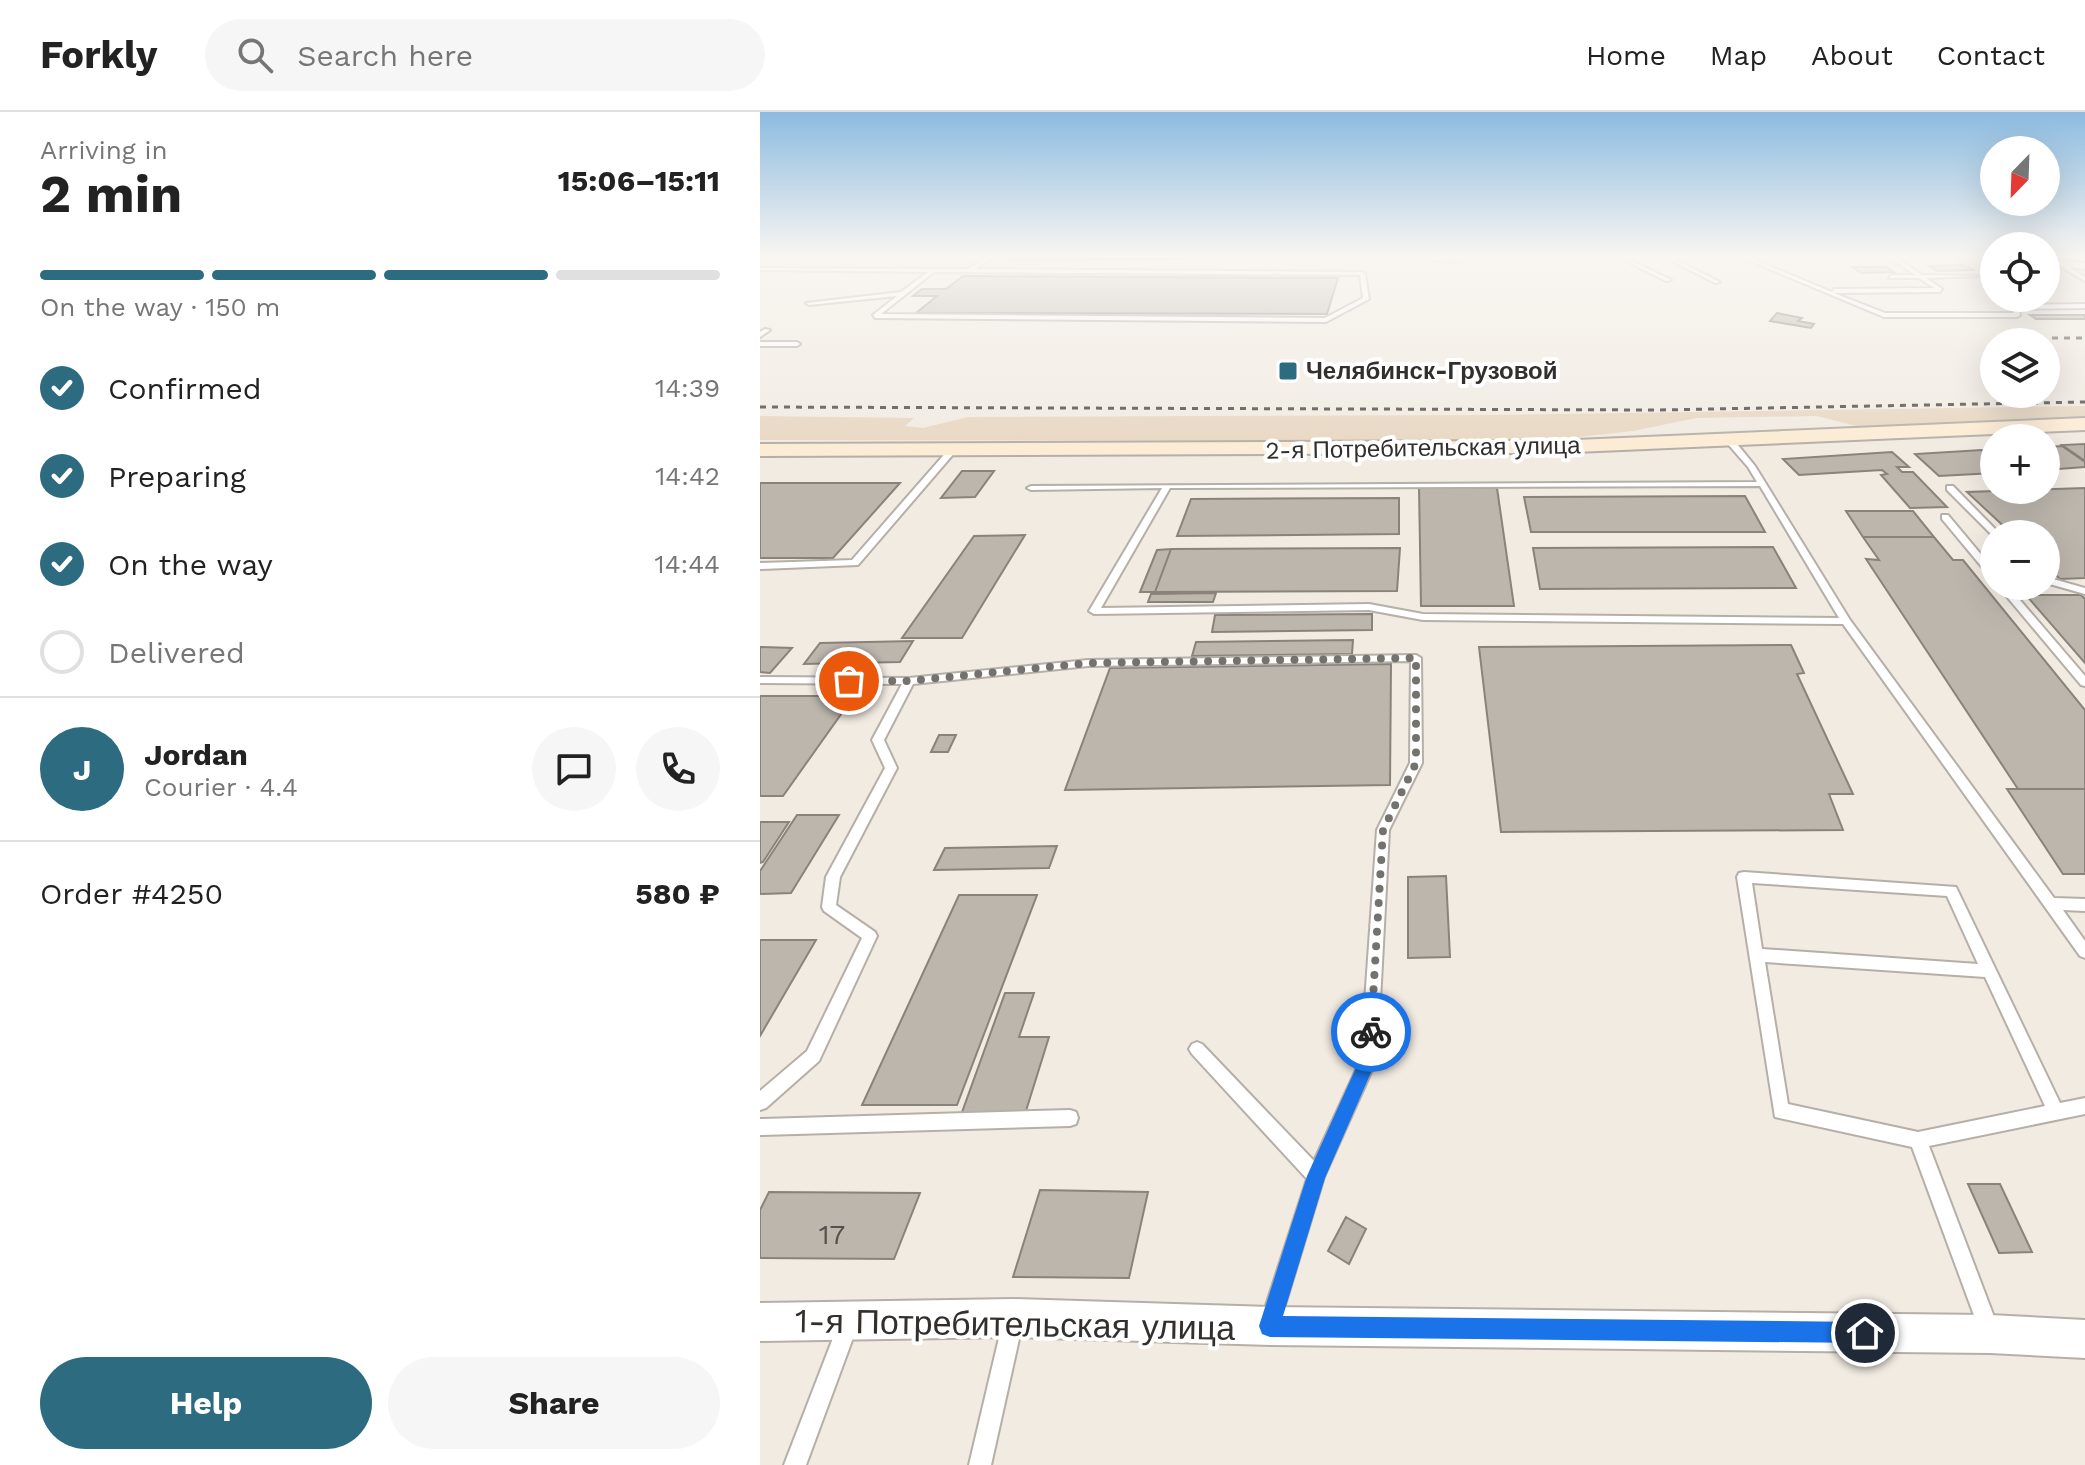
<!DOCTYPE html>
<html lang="en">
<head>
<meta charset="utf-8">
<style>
	:root { --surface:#fff; --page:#f6f6f6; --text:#222; --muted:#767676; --line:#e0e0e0; --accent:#2c6b80 }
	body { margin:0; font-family:"Work Sans",sans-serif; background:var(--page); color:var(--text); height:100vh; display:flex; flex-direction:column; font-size:30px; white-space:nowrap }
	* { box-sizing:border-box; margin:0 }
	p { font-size:26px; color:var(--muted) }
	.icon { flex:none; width:44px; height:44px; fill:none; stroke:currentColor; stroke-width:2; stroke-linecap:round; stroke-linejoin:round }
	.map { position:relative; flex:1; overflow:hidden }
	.panel { display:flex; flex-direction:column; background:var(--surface); width:760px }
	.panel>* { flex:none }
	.needle { width:52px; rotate:203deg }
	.fabs { position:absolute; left:1220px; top:24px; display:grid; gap:16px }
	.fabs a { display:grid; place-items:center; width:80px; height:80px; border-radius:50%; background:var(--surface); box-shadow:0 8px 32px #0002; font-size:40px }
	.pin { position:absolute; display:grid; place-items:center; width:68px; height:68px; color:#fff; margin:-34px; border:4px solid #fff; border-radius:50%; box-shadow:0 2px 8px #0007 }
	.courier { position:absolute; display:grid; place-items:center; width:80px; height:80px; margin:-40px; border:6px solid #1a73e8; border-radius:50%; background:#fff; color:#222; box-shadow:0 2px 10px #0007 }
	.head em { font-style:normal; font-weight:700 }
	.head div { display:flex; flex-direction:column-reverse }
	.head { display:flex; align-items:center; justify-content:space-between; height:136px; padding:0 40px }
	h1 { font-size:52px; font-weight:700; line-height:60px }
	.bar { display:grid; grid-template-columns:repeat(4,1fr); gap:12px 8px; align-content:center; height:96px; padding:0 40px }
	.bar i { height:10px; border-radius:6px; background:var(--line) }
	.bar .selected { background:var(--accent) }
	.bar p { grid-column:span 4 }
	.line { display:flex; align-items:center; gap:20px; padding:0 40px; border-top:2px solid var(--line) }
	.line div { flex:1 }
	.round { display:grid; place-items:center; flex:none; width:84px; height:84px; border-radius:42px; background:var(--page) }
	ol { padding:0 40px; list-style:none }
	li { display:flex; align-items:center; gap:24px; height:88px }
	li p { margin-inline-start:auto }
	li .icon { padding:8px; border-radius:50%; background:var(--accent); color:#fff; stroke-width:4 }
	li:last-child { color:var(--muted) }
	li i { width:44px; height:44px; border:4px solid var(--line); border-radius:50% }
	.action { display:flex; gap:16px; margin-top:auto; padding:16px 40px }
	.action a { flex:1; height:92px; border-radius:48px; background:var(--accent); color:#fff; font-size:32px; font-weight:700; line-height:92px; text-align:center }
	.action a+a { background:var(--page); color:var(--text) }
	header { display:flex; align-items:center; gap:48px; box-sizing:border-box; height:112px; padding:0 40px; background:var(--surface); border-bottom:2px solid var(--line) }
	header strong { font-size:38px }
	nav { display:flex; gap:44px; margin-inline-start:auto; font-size:28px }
	.search { width:560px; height:72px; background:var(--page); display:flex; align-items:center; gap:20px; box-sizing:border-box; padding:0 28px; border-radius:44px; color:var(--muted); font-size:30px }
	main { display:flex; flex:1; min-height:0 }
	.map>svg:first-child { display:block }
</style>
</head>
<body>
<header>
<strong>Forkly</strong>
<div class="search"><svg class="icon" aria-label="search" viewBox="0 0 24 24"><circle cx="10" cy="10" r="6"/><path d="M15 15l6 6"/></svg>Search here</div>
<nav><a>Home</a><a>Map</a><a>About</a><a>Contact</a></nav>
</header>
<main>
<section class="panel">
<div class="head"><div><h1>2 min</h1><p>Arriving in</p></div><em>15:06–15:11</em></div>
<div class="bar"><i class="selected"></i><i class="selected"></i><i class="selected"></i><i></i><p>On the way · 150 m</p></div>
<ol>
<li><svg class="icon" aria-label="check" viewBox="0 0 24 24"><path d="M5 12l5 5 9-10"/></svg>Confirmed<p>14:39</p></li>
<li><svg class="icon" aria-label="check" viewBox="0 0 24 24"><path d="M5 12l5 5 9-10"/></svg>Preparing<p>14:42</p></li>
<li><svg class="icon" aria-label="check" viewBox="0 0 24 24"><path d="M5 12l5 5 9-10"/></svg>On the way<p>14:44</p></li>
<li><i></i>Delivered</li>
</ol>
<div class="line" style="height:144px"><b class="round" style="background:var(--accent);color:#fff">J</b><div><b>Jordan</b><p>Courier · 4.4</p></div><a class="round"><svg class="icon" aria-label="chat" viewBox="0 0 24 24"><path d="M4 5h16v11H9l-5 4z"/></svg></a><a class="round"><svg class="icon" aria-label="phone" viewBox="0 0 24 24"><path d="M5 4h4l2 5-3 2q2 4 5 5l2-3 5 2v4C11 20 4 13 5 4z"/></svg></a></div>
<div class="line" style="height:104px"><div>Order #4250</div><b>580 ₽</b></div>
<div class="action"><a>Help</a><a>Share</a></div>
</section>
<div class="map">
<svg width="1325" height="1353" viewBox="0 0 1325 1353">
	<rect width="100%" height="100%" fill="#f1ebe2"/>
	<path fill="#e8d7c2" d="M1325 294V306L1108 317 1057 304 936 306 873 319 782 329 0 328V304L154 306 145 314 163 316 208 305 736 303Z"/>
	<path fill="#bcb6ad" stroke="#89837b" stroke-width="2" d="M251 146H516L249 148Z
		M1204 153 1213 158 1177 159 1169 154Z
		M1093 155H1126L1134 160 1101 161Z
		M203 164 578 166 567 202 156 201 177 184H153L162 177H186Z
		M1017 201 1042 206 1038 209 1054 212 1051 216 1010 209Z
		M1270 203H1325V207H1276Z
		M1325 332V349L1302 333Z
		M1302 334 1325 350V355L1286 358V335Z
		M1222 338 1234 348V361L1179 364 1155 342Z
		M1132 340 1149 355H1137L1142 360H1153L1187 395 1150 396 1121 363 1127 362 1122 358 1039 363 1023 347Z
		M202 359H234L215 385 181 386Z
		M0 371H140L73 446H0Z
		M659 375 737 376 754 494H661Z
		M1325 376V466L1300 467 1286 454V422H1252L1207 380Z
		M985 384 1005 420H771L764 385Z
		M639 386V422L417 424 431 387Z
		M1086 399H1153L1174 425H1103Z
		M265 423 202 526H142L214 424Z
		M1103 425H1174L1193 448H1203L1325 598V677H1258L1106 447 1119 448Z
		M1013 435 1036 476 780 477 773 436Z
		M640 436 637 479 395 480 411 437Z
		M411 437 395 480H380L397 438Z
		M456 481 453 490H388L391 482Z
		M1266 483H1321L1325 487V551Z
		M612 502V518L452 520 455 503Z
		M593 528 592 542 432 544 436 530Z
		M153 529 140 550 44 552 60 531Z
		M1031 533 1044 561 1037 562 1093 682H1069L1083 718 741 720 719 535Z
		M0 535 32 536 10 561 0 560Z
		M631 552 630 673 305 678 350 556Z
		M0 584H94L23 684H0Z
		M179 623H196L188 640H171Z
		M1247 677H1325V762H1303Z
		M37 703H79L31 781 0 782V759Z
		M0 710H29L3 750 0 751Z
		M297 734 289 756 174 758 185 736Z
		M686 764 690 845 648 846V765Z
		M199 783H277L197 993H102Z
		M0 828H56L0 924Z
		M245 881H274L259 925H289L265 1002 201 1003Z
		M1208 1072H1240L1272 1140 1239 1141Z
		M280 1078 388 1080 369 1166 253 1165Z
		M9 1080 160 1081 134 1147 0 1146V1098Z
		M586 1105 606 1117 589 1152 568 1139Z"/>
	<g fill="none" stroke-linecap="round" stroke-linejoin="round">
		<defs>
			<path id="lane" d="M226 146H232L215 157 602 160 605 162 609 187 566 210 115 206 113 203 137 184 49 193 46 191 141 180 168 160 0 158V156L208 157ZM174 160 600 163 603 186 565 206 121 202Z
				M666 146H678L696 150 694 151Z
				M860 146H866L911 168 906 169Z
				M906 146H912L960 170 955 171Z
				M983 146H990L1072 180 1074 177 1174 176 1159 166H1129L1131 163H1155L1131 146H1136L1162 163 1222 164 1166 166 1182 177 1180 180 1074 181 1125 201H1254L1253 195 1256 193 1325 192V196L1259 197 1260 203 1257 205H1124Z
				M1298 151H1302L1325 165V169L1298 153Z
				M5 217 10 218 0 225V220Z
				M0 230H37L40 232 37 234H0Z
				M967 327H973L995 354 1090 508 1294 786 1325 787V799L1303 798 1325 829V846L1320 844 1083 512 663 508 609 498 334 502 329 499 402 376 271 378 267 376 271 374 997 370 988 355 967 331ZM1000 374 1079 506 663 502 609 492 341 496 410 376Z
				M189 337 196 339 98 453 0 457V451L92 448Z
				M1187 374H1193L1240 422H1234L1233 424 1187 378Z
				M1182 403H1188L1234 458V467L1231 466 1182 407Z
				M1286 465 1325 476V482L1286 471Z
				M1238 474H1248L1325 564V574L1321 573Z
				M656 543 661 546 662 651 629 718 617 947 564 1065 518 1216 511 1219 504 1216 501 1209 547 1067 432 942 429 937 432 932 437 930 442 932 554 1049 601 947 617 718 650 651 651 549 328 554 153 572 124 628 137 656 80 765 76 793 115 820 117 824 59 949 6 996 0 998V979L47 939 102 826 64 799 62 795 66 765 125 656 112 628 142 572 0 571V565L149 566 328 548Z
				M984 760 1196 775 1300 991 1325 986V1002L1169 1034 1239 1218 1236 1225 1229 1228 1222 1225 1152 1035 1015 1005 977 765 979 761ZM992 771 1187 784 1218 852 1002 837ZM1005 850 1225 865 1285 994 1158 1020 1028 992Z
				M310 998 316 1000 318 1006 316 1012 310 1014 0 1023V1007Z
				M253 1199 260 1202 263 1209 231 1353H209L243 1209 246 1202Z
				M87 1205 94 1208 97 1215 46 1353H24L80 1208Z"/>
			<path id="street" d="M1286 147 1325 151V157L1286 153Z
				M253 1187 510 1195 1230 1203 1325 1208V1246L1230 1241 510 1233 253 1225 0 1229V1191Z"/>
			<path id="secondary" d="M1325 306V318L792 341 0 344V332L792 329Z"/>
		</defs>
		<use href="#lane" stroke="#b5afa7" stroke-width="4"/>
		<use href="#street" stroke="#b5afa7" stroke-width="4"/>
		<use href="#secondary" stroke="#b5afa7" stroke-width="4"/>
		<use href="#lane" fill="#fff" fill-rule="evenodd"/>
		<use href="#street" fill="#fff" fill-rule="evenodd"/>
		<use href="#secondary" fill="#fcecd5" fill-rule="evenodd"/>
		<path stroke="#4e4b47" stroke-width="3" stroke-dasharray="6 6" stroke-linecap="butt" d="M1292 226H1325
			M0 295 898 298 1325 290"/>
	</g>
	<linearGradient id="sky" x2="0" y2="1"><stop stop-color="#8cbbe0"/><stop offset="0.43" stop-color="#f9f6f2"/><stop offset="1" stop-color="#f9f6f2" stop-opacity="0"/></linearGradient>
	<rect width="1325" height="336" fill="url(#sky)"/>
	<path fill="#1a73e8" d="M611 912 619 920 617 947 565 1066 523 1204 1105 1210 1112 1213 1115 1221 1112 1228 1105 1231 510 1225 502 1222 499 1214 547 1064 600 947 602 920Z"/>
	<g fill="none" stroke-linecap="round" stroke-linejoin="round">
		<path stroke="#75716c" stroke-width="8" stroke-dasharray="0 14.4" d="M89 569H149L328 551 656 546V651L623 718 611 920"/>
	</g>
	<rect fill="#2c6b80" stroke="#fff" stroke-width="3" x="518" y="249" width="20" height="20" rx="4"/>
	<g text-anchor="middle" stroke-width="8" stroke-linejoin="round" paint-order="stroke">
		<g font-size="24" font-weight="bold" fill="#322f2c" stroke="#fff" text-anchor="start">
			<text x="546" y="267">Челябинск-Грузовой</text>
		</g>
		<g font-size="24" fill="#322f2c" stroke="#fff">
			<text transform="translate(663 336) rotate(-1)" y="8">2-я Потребительская улица</text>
		</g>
		<g font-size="28" fill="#54514c">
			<text x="72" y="1132">17</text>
		</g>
		<g font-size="34" fill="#322f2c" stroke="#fff">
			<text transform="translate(255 1212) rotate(1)" y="12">1-я Потребительская улица</text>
		</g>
	</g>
</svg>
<div class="fabs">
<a><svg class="needle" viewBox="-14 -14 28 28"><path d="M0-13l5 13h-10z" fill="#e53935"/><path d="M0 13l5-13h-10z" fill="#767676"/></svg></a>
<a><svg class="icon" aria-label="locate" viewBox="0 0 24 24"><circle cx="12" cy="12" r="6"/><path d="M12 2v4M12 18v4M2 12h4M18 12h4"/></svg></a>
<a><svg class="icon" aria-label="layers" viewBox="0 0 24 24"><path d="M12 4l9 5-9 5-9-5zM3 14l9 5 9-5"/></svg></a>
<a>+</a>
<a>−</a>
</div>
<div class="pin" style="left:89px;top:569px;background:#ea580c"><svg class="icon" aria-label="bag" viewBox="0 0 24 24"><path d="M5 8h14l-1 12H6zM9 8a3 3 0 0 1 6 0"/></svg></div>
<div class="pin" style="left:1105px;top:1221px;background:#1f2937"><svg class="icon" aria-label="home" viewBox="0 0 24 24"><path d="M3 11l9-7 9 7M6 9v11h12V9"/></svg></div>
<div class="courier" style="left:611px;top:920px"><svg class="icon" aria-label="bike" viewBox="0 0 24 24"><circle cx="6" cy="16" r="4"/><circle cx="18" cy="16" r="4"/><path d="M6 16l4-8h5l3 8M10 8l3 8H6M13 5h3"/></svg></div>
</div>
</main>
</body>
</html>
